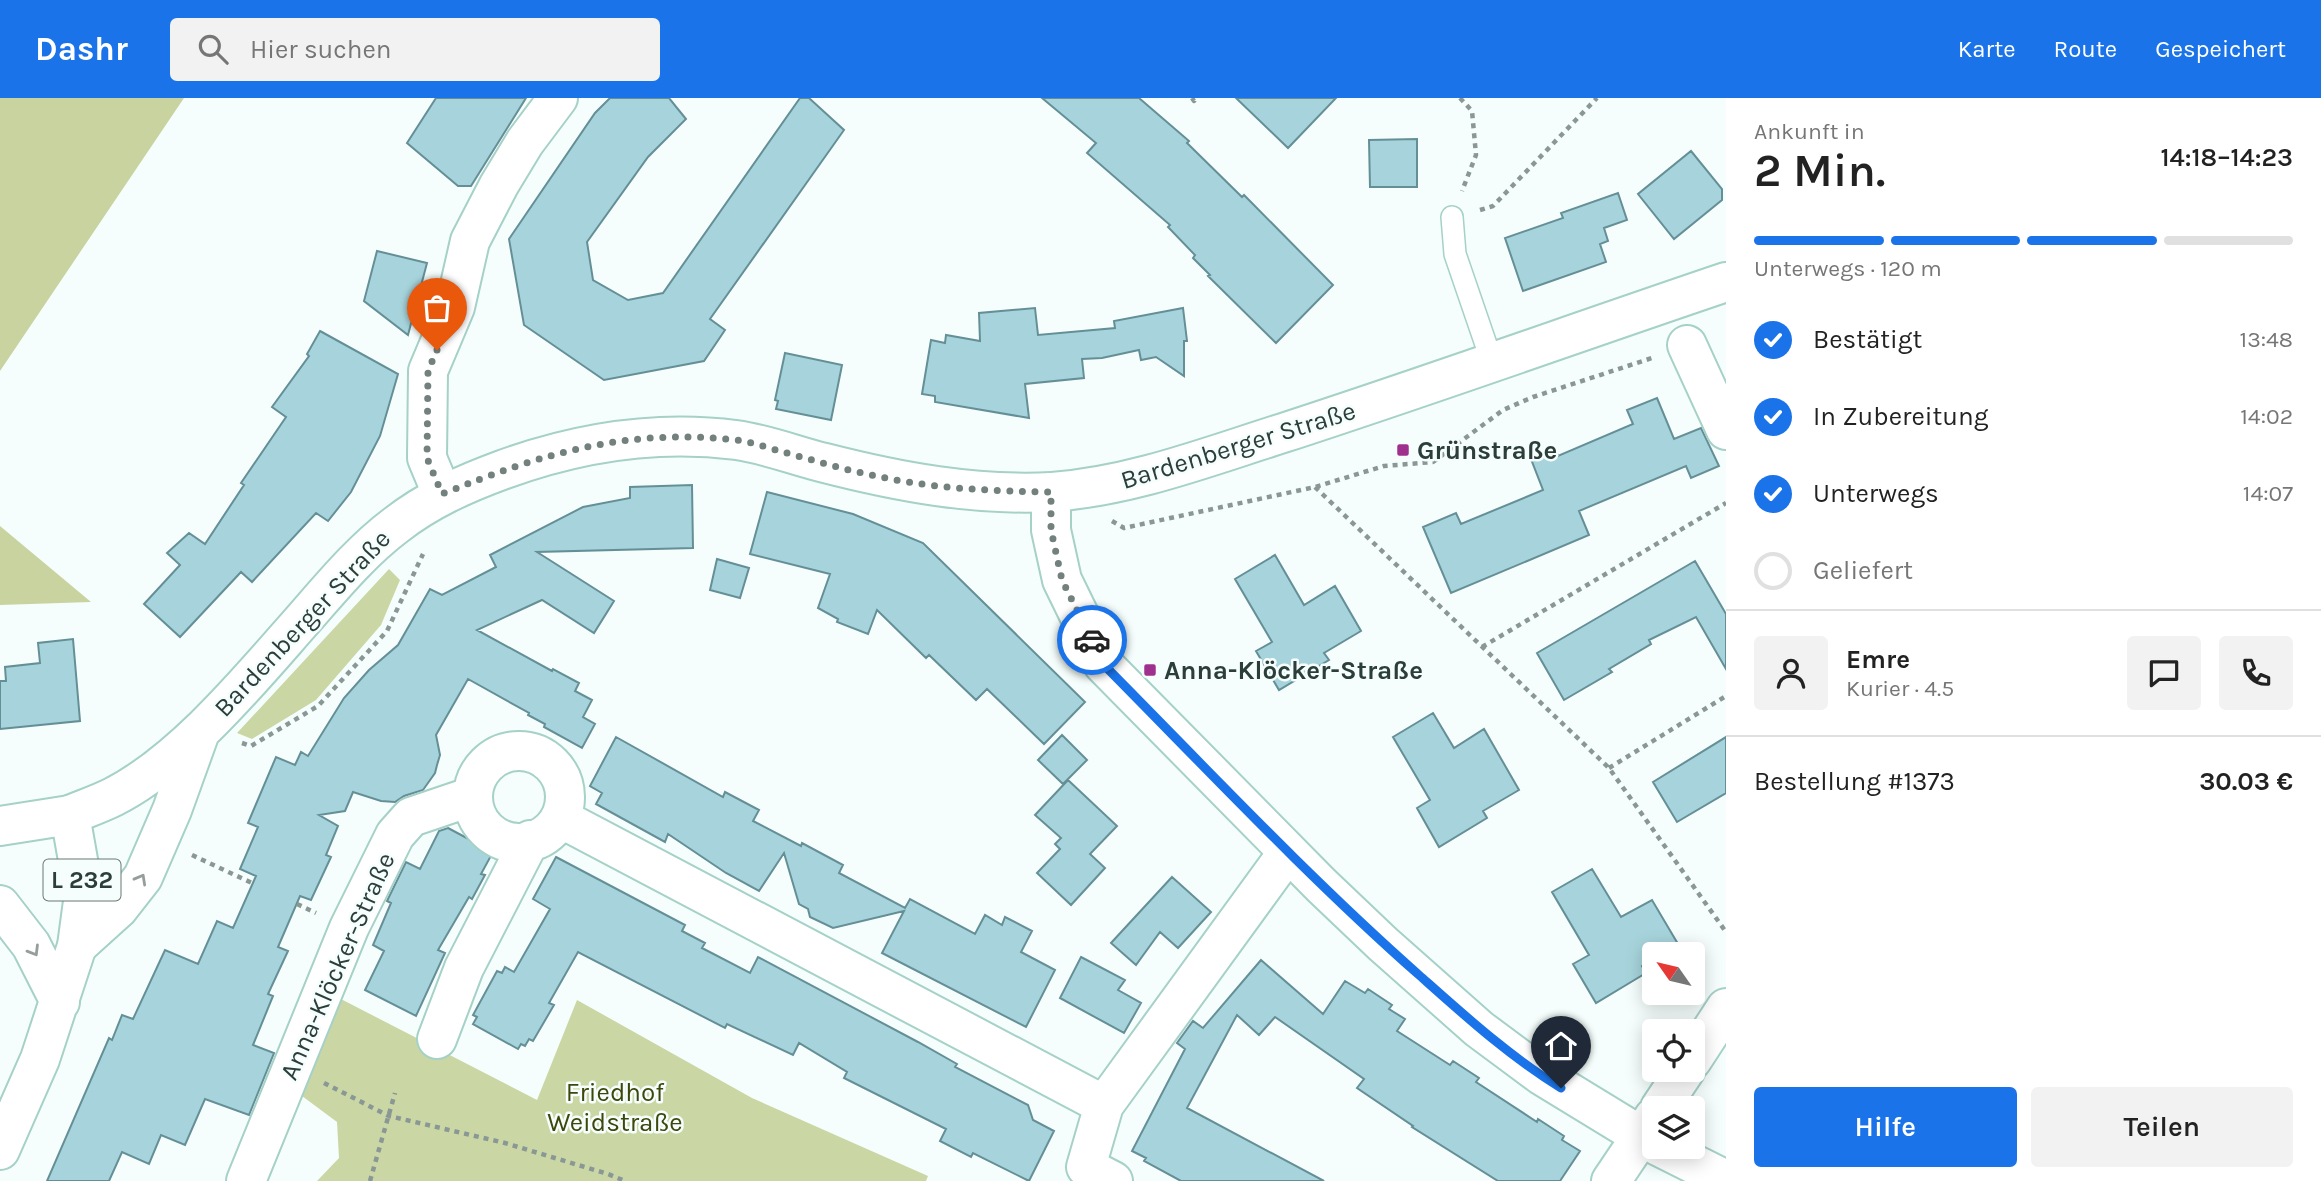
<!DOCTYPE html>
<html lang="de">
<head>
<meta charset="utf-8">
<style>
	:root { --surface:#fff; --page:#f2f2f2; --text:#222; --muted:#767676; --line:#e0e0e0; --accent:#1a73e8 }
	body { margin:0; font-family:Karla,sans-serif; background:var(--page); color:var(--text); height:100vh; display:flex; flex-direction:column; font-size:26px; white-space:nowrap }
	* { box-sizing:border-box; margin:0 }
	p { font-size:23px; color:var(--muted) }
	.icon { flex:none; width:38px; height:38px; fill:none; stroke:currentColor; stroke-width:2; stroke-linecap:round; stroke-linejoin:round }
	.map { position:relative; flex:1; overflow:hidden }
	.details { display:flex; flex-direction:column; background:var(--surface); width:595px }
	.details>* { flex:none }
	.needle { width:46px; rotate:304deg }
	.controls { position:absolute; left:1642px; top:844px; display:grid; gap:14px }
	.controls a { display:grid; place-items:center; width:63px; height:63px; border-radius:7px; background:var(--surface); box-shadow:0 4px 18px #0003; font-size:35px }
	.pin { position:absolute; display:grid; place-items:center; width:60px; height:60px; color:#fff; margin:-72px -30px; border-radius:50% 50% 50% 0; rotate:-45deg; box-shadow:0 0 7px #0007 }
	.pin .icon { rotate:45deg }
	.courier { position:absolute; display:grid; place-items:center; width:70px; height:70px; margin:-35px; border:5px solid #1a73e8; border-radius:50%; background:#fff; color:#222; box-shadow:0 2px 9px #0007 }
	.head em { font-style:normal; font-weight:600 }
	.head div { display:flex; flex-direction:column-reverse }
	.head { display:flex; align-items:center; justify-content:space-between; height:119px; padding:0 28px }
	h1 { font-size:46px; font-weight:600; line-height:52px }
	.bar { display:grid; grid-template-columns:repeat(4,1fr); gap:10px 7px; align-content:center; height:84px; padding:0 28px }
	.bar i { height:9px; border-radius:5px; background:var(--line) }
	.bar .active { background:var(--accent) }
	.bar p { grid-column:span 4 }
	.line { display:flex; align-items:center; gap:18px; padding:0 28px; border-top:2px solid var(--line) }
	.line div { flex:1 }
	.round { display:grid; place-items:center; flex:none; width:74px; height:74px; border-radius:7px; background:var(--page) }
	ol { padding:0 28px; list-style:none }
	li { display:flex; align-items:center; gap:21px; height:77px }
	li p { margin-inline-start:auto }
	li .icon { padding:7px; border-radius:50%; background:var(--accent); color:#fff; stroke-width:4 }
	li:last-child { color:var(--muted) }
	li i { width:38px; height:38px; border:4px solid var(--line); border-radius:50% }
	.button { display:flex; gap:14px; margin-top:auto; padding:14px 28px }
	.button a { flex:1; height:80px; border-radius:7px; background:var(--accent); color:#fff; font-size:28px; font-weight:600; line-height:80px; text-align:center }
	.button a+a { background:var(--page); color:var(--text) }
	header { display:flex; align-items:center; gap:42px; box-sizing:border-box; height:98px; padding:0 35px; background:var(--accent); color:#fff }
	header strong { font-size:33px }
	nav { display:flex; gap:38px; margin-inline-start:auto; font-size:24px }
	.search { width:490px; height:63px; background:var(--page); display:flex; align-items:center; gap:18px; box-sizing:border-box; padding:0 24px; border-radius:7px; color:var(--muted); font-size:26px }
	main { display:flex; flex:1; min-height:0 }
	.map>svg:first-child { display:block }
</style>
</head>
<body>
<header>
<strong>Dashr</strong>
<div class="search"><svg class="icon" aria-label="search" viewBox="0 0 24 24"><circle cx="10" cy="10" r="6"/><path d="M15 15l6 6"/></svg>Hier suchen</div>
<nav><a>Karte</a><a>Route</a><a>Gespeichert</a></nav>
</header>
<main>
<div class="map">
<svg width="1726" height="1083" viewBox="0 0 1726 1083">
	<rect width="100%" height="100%" fill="#f5fefc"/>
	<path fill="#cbd6a5" d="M389 471 400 482 381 527 316 602 252 641 237 635Z
		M337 899 537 1002 577 902 752 1000 928 1078 926 1083H317L339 1060 337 1024 298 995Z"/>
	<path fill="#c8d3a0" d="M0 0H184L0 273Z
		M0 428 91 504 0 507Z"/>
	<path fill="#a7d4dc" stroke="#658f97" stroke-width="2" d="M436 0H526L471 88H458L407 45Z
		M610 0H669L686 21 648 59 587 144 593 182 628 202 663 195 800 0H809L844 32 710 221 725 232 704 263 604 282 524 227 509 141 595 15Z
		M1042 0H1139L1189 43 1187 45 1242 99 1244 97 1333 187 1276 245 1208 178 1210 177 1193 160 1195 157 1168 129 1170 127 1087 55 1096 45Z
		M1236 0H1336L1288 50Z
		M1417 41V89H1370L1369 42Z
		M1691 53 1722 91V102L1674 141 1638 96Z
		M1618 95 1627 122 1604 130 1608 143 1600 146 1606 164 1523 193 1505 140 1563 120 1561 115Z
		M377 153 427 165 408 237 364 203Z
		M1035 210 1038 237 1115 230 1114 223 1183 210 1187 243H1184V278L1156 259 1141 262 1139 252 1102 260 1082 261 1084 280 1025 286 1029 320 935 304V298L922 296 931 242 945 245 946 237 980 243 979 215Z
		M320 233 398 276 380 338 351 394 328 423 316 415 252 484 241 474 180 539 144 506 180 467 167 455 189 435 205 446 244 387 241 385 286 319 272 309 309 258 307 256Z
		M785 255 842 267 831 322 776 311 778 303 775 302Z
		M1657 300 1674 341 1701 330 1719 368 1691 380 1686 368 1579 413 1589 437 1451 495 1423 429 1456 415 1461 426 1543 392 1531 361 1556 352 1558 358 1633 326 1627 312Z
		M692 387 693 450 537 454 614 503 594 535 542 502 477 532 552 573 553 571 579 585 575 593 592 602 583 619 595 626 582 650 544 629 545 626 528 617 529 615 468 581 436 637 440 657 437 667 435 675 423 692 404 698 395 704 381 703 353 694 345 713 319 717 338 728 326 757 331 759 311 802 300 798 278 849 288 853 268 896 273 898 253 947 274 955 249 1017 205 1001 185 1047 161 1037 149 1066 122 1054 109 1083H47L109 940 112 942 122 917 133 921 165 852 198 866 217 823 233 830 256 778 240 771 258 729 248 725 276 659 295 667 301 654 308 658 344 600 369 572 398 547 430 491 442 497 496 469 490 457 583 409 630 400V389Z
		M767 394 853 416 923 445 1085 604 1044 646 987 591 976 602 929 557 926 560 877 512 868 536 837 524 838 521 818 510 830 476 750 456Z
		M1275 457 1304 507 1335 488 1361 533 1324 555 1329 562 1279 592 1256 553 1272 544 1235 481Z
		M717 461 749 470 740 500 710 492Z
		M1695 463 1726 516V571L1696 519 1649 542 1651 546 1609 571 1612 574 1564 602 1537 555Z
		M73 541 80 623 0 631V583H6L5 569 40 565 38 545Z
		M1433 615 1454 650 1484 631 1519 692 1483 713 1487 720 1439 749 1417 710 1430 702 1393 639Z
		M1062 637 1087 662 1063 686 1038 662Z
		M616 639 723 699 725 694 759 712 753 723 801 748 802 745 843 767 839 775 905 810 910 801 975 836 985 817 1002 827 1005 819 1032 833 1021 854 1055 872 1026 929 882 855 904 813 833 830 810 819 808 811 799 806 784 755 759 793 726 775 668 736 665 744 596 706 602 695 590 688Z
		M1726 639V695L1677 724 1653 684Z
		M1068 682 1117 728 1090 756 1105 770 1071 807 1037 775 1060 751 1055 746 1061 740 1035 717Z
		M448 730 493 754 481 776 485 777 472 801 469 799 438 852 445 855 416 918 365 892 384 853 373 847 391 805 387 803 406 764 420 771 439 733Z
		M556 759 685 827 682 833 705 845 702 850 750 875 758 859 918 944 957 966 955 969 1028 1007 1033 1022 1054 1033 1029 1083 973 1055 971 1059 940 1043 946 1031 844 980 847 974 799 945 793 957 727 926 725 930 578 854 549 905 554 907 533 943 529 941 525 948 521 946 518 951 473 926 477 919 473 917 497 873 502 875 505 869 514 874 550 811 533 801Z
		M1592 771 1621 819 1652 802 1678 846 1663 856H1654V861L1642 868 1646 875 1596 905 1573 866 1589 857 1552 794Z
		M1172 779 1211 814 1178 850 1160 834 1136 867 1111 845Z
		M1081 859 1125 882 1118 892 1141 905 1124 935 1060 900Z
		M1261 862 1323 916 1345 883 1365 895 1368 891 1392 907 1389 911 1405 921 1397 933 1450 967 1453 963 1479 980 1476 984 1537 1024 1538 1021 1564 1038 1562 1042 1580 1053 1560 1083H1498L1412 1029 1413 1028 1357 990 1364 981 1275 919 1259 937 1237 917 1187 1010 1324 1083H1181L1144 1063 1146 1060 1132 1053 1185 951 1177 945 1193 923 1203 930Z"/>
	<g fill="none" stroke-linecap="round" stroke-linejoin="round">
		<defs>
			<path id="service" d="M1452 119 1455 156 1492 264"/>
			<path id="minor" d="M1687 247 1726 332
				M1051 394V432L1062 482 1103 566 1321 787 1383 846 1479 931 1541 977 1654 1046
				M442 396 427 360 428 273 455 209 470 143 499 87 525 44 558 0
				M473 699a46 46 0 1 1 92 0a46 46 0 1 1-92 0Z
				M560 720 1104 1007 1288 754
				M437 941 464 870 530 742
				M1692 962 1726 910
				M1104 1007 1086 1069 1113 1083
				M1660 1010 1686 971
				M1658 1048 1726 1082
				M246 1083 349 830 395 737 411 719 473 698
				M1611 1083 1654 1019"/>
			<path id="secondary" d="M70 717C84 711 99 706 113 699 182 664 249 583 300 525 330 491 360 454 396 427 428 402 464 386 502 372 576 345 657 332 736 342 766 346 796 358 825 365 899 384 975 398 1052 394 1132 388 1207 359 1283 335 1431 287 1578 234 1726 184
				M77 848 118 811 143 779 172 712 199 637"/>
			<path id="primary" d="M0 728 70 717 84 796 77 848 40 961 0 1052
				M0 807 31 847 60 904"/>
		</defs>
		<use href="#service" stroke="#a5d1c7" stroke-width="24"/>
		<use href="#minor" stroke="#a5d1c7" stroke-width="42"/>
		<use href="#secondary" stroke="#a5d1c7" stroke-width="42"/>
		<use href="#primary" stroke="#a5d1c7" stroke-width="42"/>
		<path stroke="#8a9895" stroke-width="4.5" stroke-dasharray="5 5" stroke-linecap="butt" d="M1192 0 1194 3 1197 0
			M1460 0 1472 13 1476 57 1462 93
			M1480 112 1493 108 1597 0
			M1315 389 1609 670 1726 834
			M1112 423 1124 430 1315 389 1384 368 1433 364 1503 312 1533 299 1652 260
			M1482 549 1726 405
			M242 645 251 648 318 608 387 533 423 456
			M1609 670 1726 598
			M192 757 252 785
			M297 806 316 815
			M324 985 389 1018 505 1045 608 1076 625 1083
			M370 1083 395 995"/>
		<use href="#service" stroke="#fff" stroke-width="21"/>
		<use href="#minor" stroke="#fff" stroke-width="38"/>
		<use href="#secondary" stroke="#fff" stroke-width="38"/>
		<use href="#primary" stroke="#fff" stroke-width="38"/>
	</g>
	<defs><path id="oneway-chevron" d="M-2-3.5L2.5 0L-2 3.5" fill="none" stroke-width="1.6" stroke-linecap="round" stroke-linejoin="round" transform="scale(1.75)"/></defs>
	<g stroke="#969e9c">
		<use href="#oneway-chevron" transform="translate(141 781) rotate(-61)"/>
		<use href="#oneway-chevron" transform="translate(34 853) rotate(59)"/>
	</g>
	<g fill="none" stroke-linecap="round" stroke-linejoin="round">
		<path stroke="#72817e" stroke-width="7" stroke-dasharray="0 12.6" d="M437 252 428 273 427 360 442 396C544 355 626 330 737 342 752 344 768 350 783 354 816 363 849 373 881 379 938 391 993 393 1051 394V432L1062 482 1092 542"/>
		<path stroke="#1a73e8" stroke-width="9" d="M1092 542 1103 566C1207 671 1308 779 1419 877 1464 917 1509 958 1561 990"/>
	</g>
	<g fill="#9f308e" stroke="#f5fefc" stroke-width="2.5">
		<rect x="1396" y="345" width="14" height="14" rx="3.5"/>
		<rect x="1143" y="565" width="14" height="14" rx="3.5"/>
	</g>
	<g text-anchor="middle" stroke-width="5" stroke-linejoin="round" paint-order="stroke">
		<rect fill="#f5fefc" stroke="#687874" stroke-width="2" x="43.5" y="761.5" width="77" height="41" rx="5"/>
		<g font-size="24" font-weight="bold" fill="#2c3e3a">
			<text x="82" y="790">L 232</text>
		</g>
		<g font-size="26" fill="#2c3e3a" stroke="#f5fefc">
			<text transform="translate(1238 347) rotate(-17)" y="9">Bardenberger Straße</text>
			<text transform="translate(302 525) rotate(-47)" y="9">Bardenberger Straße</text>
			<text transform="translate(337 868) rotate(-66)" y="9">Anna-Klöcker-Straße</text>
		</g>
		<g font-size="26" font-weight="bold" fill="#2c3e3a" stroke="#f5fefc" text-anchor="start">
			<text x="1417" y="361">Grünstraße</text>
			<text x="1164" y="581">Anna-Klöcker-Straße</text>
		</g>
		<g font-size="26" fill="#3e460b" stroke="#f5fefc">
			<text x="615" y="1003">Friedhof<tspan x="615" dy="30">Weidstraße</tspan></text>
		</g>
	</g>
</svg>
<div class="controls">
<a><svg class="needle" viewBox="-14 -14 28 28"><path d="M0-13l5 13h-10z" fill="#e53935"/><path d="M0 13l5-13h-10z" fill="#767676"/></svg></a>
<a><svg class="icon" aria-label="locate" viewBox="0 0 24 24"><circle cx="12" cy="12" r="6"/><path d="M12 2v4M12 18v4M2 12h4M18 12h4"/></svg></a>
<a><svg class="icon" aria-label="layers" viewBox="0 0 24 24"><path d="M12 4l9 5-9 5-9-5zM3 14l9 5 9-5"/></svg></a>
</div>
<div class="pin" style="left:437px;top:252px;background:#ea580c"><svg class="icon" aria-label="bag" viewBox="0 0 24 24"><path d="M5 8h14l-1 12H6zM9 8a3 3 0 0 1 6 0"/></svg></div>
<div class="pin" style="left:1561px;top:990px;background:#1f2937"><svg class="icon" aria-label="home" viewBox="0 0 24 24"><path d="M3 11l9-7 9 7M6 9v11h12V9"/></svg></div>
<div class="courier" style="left:1092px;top:542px"><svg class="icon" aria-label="car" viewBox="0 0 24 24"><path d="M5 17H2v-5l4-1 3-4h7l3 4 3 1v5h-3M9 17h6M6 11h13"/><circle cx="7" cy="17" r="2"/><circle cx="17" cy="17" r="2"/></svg></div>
</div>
<section class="details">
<div class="head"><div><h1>2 Min.</h1><p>Ankunft in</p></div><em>14:18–14:23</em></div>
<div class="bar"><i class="active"></i><i class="active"></i><i class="active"></i><i></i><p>Unterwegs · 120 m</p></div>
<ol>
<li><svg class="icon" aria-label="check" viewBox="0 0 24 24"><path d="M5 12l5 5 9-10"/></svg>Bestätigt<p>13:48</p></li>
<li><svg class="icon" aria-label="check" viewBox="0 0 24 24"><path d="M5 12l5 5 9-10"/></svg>In Zubereitung<p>14:02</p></li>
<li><svg class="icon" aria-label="check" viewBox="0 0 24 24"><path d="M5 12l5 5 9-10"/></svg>Unterwegs<p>14:07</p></li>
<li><i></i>Geliefert</li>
</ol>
<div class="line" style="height:126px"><a class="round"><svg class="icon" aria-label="person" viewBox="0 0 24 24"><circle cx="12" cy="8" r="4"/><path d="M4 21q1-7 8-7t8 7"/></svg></a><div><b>Emre</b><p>Kurier · 4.5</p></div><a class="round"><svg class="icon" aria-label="chat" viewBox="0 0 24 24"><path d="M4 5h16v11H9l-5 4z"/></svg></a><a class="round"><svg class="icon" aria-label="phone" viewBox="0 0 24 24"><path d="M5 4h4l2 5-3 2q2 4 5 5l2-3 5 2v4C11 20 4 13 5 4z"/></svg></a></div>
<div class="line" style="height:91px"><div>Bestellung #1373</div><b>30.03 €</b></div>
<div class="button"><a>Hilfe</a><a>Teilen</a></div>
</section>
</main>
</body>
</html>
